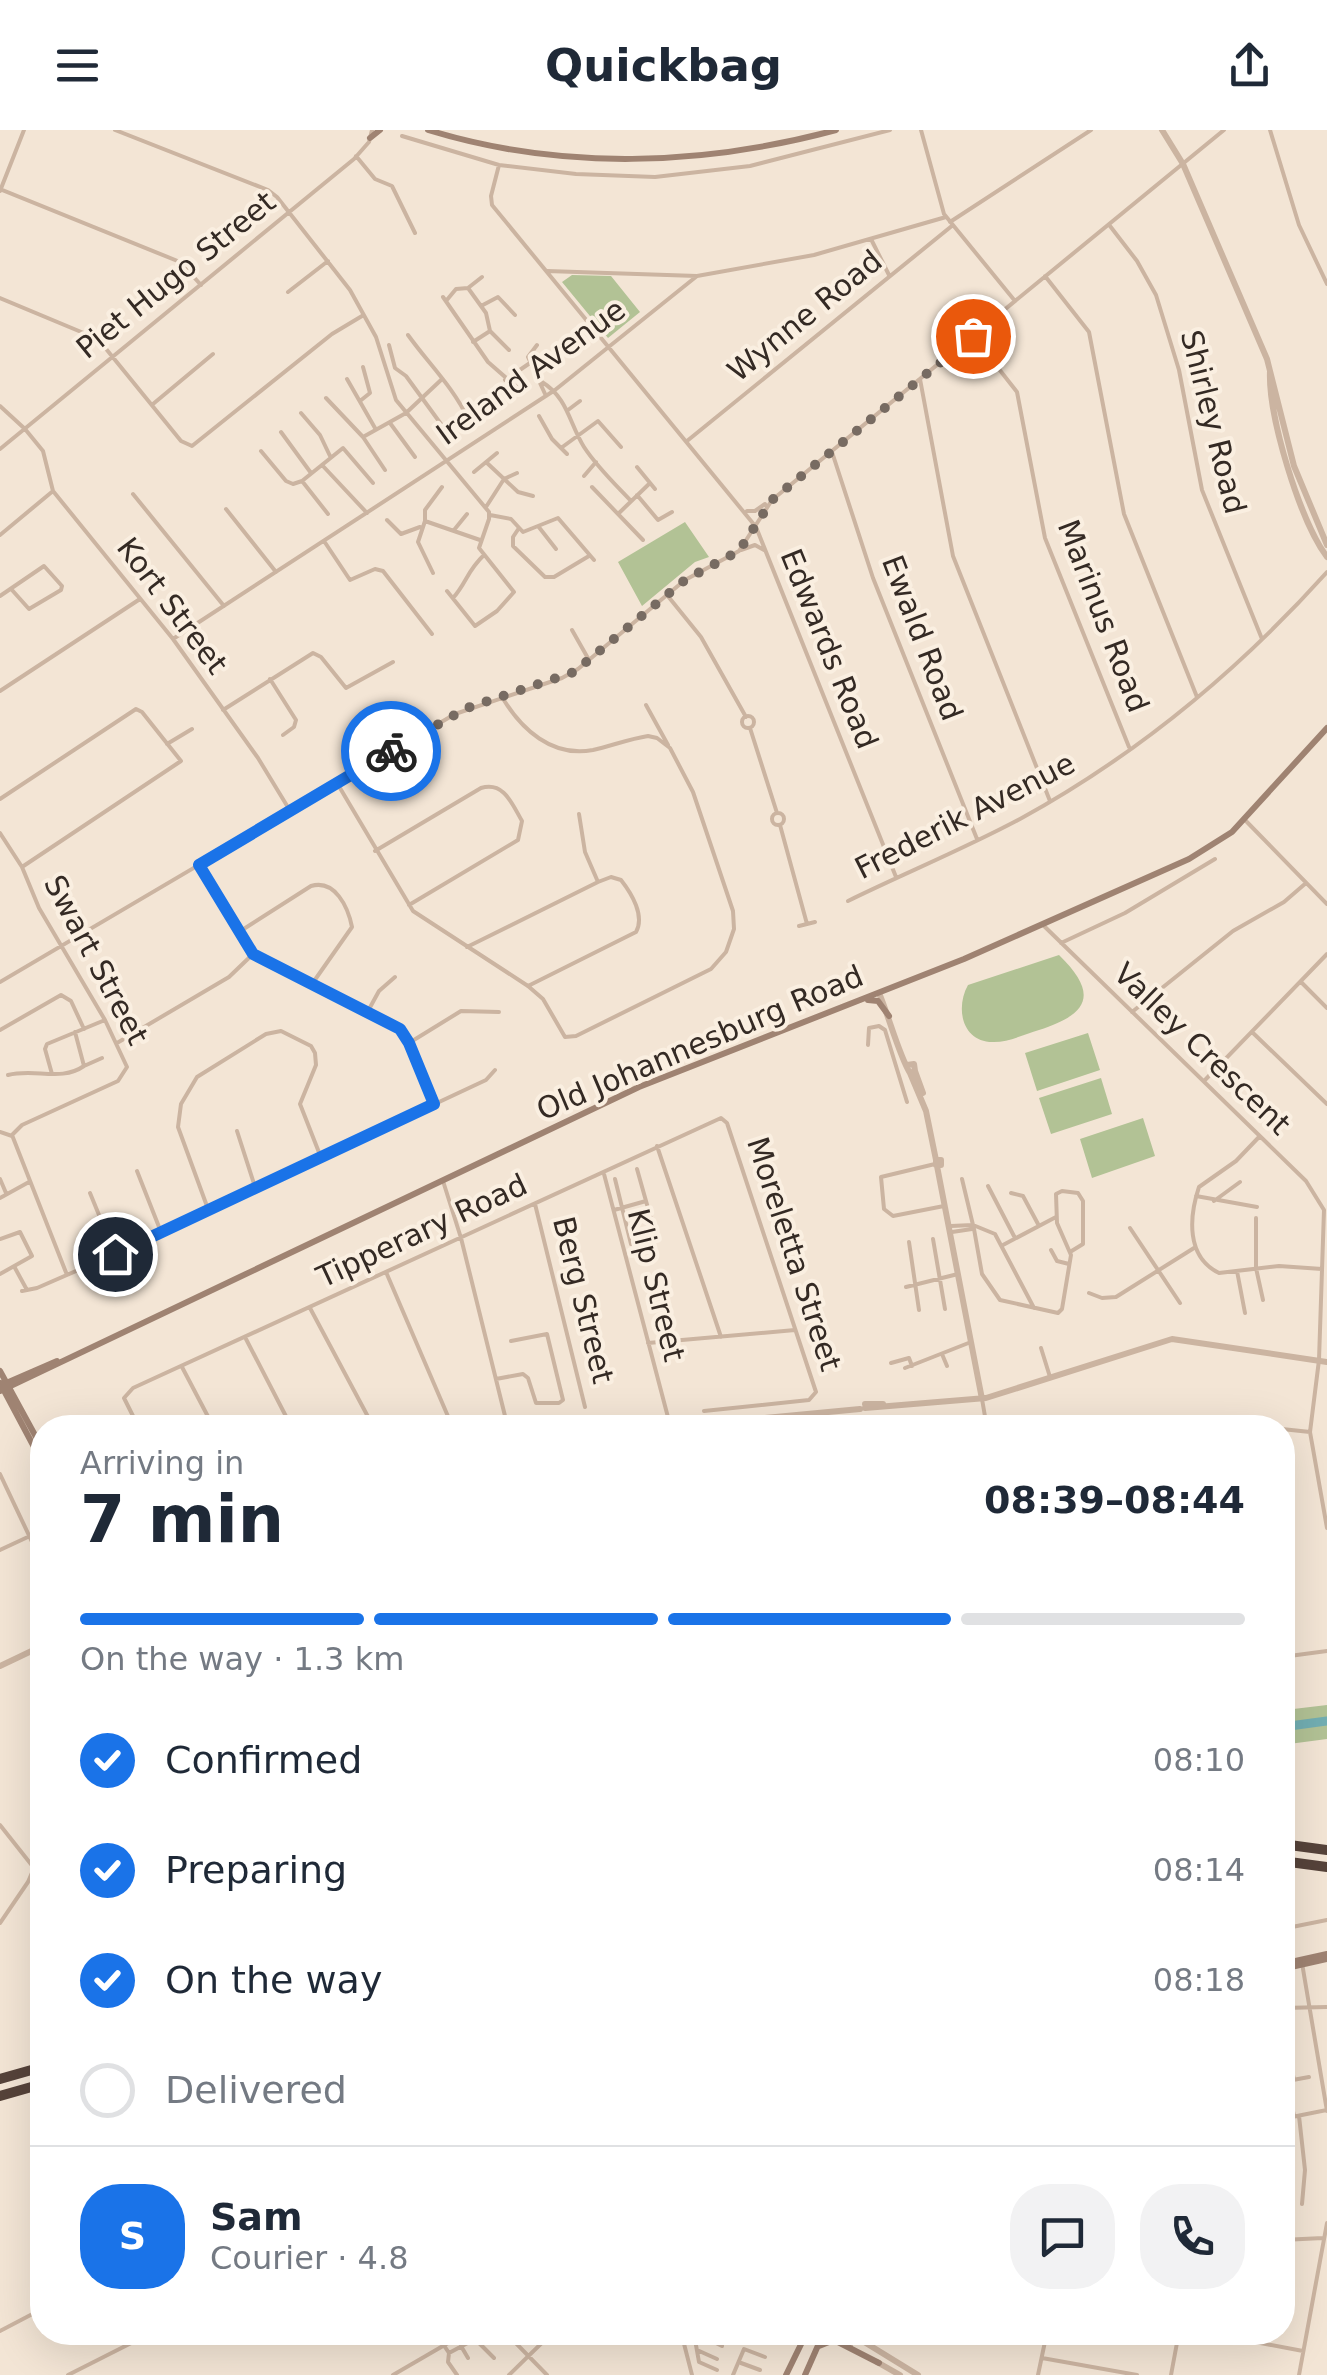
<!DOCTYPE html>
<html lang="en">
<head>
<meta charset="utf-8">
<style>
	:root { --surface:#fff; --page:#f2f2f3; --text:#1f2937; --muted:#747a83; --line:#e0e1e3; --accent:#1a73e8 }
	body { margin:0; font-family:"DejaVu Sans",sans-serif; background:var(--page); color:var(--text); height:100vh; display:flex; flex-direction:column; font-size:38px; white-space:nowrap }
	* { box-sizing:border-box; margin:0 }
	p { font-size:32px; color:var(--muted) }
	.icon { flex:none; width:55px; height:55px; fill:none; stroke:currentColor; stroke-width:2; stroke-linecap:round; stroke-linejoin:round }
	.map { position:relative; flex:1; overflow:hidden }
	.drawer { position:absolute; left:30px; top:1285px; width:1265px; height:930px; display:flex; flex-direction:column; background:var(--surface); border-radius:40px; box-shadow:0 10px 40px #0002 }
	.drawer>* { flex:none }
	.pin { position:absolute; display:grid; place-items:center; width:85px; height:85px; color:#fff; margin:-42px; border:5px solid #fff; border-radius:50%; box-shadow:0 2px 10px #0007 }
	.courier { position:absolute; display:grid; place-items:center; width:100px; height:100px; margin:-50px; border:8px solid #1a73e8; border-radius:50%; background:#fff; color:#222; box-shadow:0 2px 12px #0007 }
	.head em { font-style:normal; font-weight:700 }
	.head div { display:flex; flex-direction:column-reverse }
	.head { display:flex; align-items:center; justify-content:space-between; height:170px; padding:0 50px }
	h1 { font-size:65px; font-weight:700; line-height:75px }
	.bar { display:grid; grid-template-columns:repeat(4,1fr); gap:15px 10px; align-content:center; height:120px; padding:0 50px }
	.bar i { height:12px; border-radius:8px; background:var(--line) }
	.bar .current { background:var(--accent) }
	.bar p { grid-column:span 4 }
	.line { display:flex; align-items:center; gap:25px; padding:0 50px; border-top:2px solid var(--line) }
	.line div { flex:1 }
	.round { display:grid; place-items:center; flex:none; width:105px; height:105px; border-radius:40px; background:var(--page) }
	ol { padding:0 50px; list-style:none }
	li { display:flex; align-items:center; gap:30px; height:110px }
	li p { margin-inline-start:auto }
	li .icon { padding:10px; border-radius:50%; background:var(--accent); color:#fff; stroke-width:4 }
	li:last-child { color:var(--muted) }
	li i { width:55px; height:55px; border:5px solid var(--line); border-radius:50% }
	header { display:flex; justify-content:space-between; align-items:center; height:130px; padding:0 50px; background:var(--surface); font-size:45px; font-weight:700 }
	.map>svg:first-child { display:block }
</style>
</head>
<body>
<header><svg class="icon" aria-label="menu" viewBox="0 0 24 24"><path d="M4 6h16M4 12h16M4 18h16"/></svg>Quickbag<svg class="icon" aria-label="share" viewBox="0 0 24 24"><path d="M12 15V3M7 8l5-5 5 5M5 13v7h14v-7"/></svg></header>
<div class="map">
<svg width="1327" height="2245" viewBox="0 0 1327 2245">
	<rect width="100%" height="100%" fill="#f3e5d5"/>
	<path fill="#b2c295" d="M572 145 611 146 640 182 608 208 562 152Z
		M685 392 709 427 695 432 642 476 618 432Z
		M1059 825C1099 864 1089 884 1039 900 1025 904 1009 912 994 912 962 913 955 878 968 855Z
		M1088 903 1100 940 1037 961 1025 923Z
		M1101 948 1112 984 1051 1004 1039 968Z
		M1143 988 1155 1026 1092 1048 1080 1009Z
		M1327 1575V1609L1289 1614 1285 1580Z"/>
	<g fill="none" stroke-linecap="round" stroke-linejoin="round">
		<path stroke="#72aeb2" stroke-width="9" d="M1282 1597 1327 1591"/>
		<path stroke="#cbb4a1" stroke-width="4" d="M115 0 268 60 277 67 350 160 376 207 396 270 489 382V389L479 418 514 462 497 481 475 496 447 461
			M921 0 944 84 1015 171
			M1270 0 1299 95 1327 154
			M402 6 499 35 576 44 655 47 750 36 890 0
			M356 26 375 49 392 56 415 103
			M499 35 491 66 492 75 756 397 896 747
			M0 59 180 132 201 155
			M0 61 24 0
			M950 92 1091 0
			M1110 96 1137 131 1156 165 1179 240 1202 360 1262 509
			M871 109 889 145
			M547 141 697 146
			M1045 146 1089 202 1124 384 1197 567
			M468 158 486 183 490 201 509 220
			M288 162 328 131
			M443 167 488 232 520 260
			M0 168 98 209 181 311 192 316 332 204 362 186
			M446 171 456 159 468 158 482 147
			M481 176 498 167 515 185
			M408 205C428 233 454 258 468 289
			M973 206 1017 262 1045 408 1129 617
			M473 212 490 201
			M389 215 395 238 406 246 449 305
			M537 215 528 227 546 266
			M347 249 375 298
			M920 249 953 426 1050 671
			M505 250 530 233
			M542 252C568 268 569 293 584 317 597 337 615 354 631 371
			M326 268 363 307 385 340
			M360 271 370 263 363 237
			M153 274 213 224
			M0 276 25 299 43 321 53 361 173 509 258 628 289 679
			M568 280 580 271
			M301 283 320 305 330 326
			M539 286 552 309 567 324
			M390 293 415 327
			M281 302 311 343
			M363 307 406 283 441 250
			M687 311 953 95
			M561 318 598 291 621 317
			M0 319 354 29 369 12 372 0
			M261 321 286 351 293 354 302 351 343 318 373 353
			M832 322 873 448 977 709
			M486 332 518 362 533 366
			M322 335 367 383
			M637 337 655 359
			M474 342 497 323
			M584 346 596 332
			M302 351 328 384
			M592 357 643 410
			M133 364 224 476
			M637 365 658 390 672 382
			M486 377 504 349 517 343
			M226 379 276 442
			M747 381H755L765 374
			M618 384 650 353
			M490 385 511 389 523 402 558 388 594 430
			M387 390 401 404 420 397
			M425 391V380L442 357
			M538 396 556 419
			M519 398 513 407V416L545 447H554L589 426
			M454 400 467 384
			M0 405 53 361
			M324 411 350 450 375 439 383 441 432 504
			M741 420 755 415 764 420
			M433 443 418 412 425 391 480 410
			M667 465 701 507 746 587
			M0 466 44 436 62 456 61 460 29 479 12 460
			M453 468C467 452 467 441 484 425
			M572 500 589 530
			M173 509 555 260 697 146 814 125 946 87
			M270 549 296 590 294 597 283 605
			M0 561 140 469
			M646 575 668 615
			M223 580 313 523 321 527 346 558 393 532
			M742 592a6 6 0 1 1 12 0a6 6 0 1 1-12 0Z
			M750 598 777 683
			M167 614 192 599
			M337 653 413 781 528 856 543 869 565 907 576 906 711 839 726 822 734 799 733 781 693 662 670 618 657 608 648 606C629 609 611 616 593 620 552 628 521 599 502 567
			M0 669 136 579 142 582 181 631 22 737
			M772 689a6 6 0 1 1 12 0a6 6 0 1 1-12 0Z
			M579 684 585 722 598 752
			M1245 690 1327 774
			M780 695 807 794
			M0 703 22 737 39 778 105 890 127 937 118 951 22 995 12 1005 67 1145
			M375 721 481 658C504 651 512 674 522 691L518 710 409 775
			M199 735 253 824 400 899 409 913 434 972
			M848 771C905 743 964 719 1020 689 1135 626 1239 540 1327 442
			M799 796 815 792
			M1044 796 1306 1051 1324 1080
			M239 802 311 756C335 749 348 777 352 797L312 854
			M1061 813 1125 783 1215 729
			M467 817 598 752 611 747 621 750C632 764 645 786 636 802L528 856
			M0 852 455 584 562 548 578 539 685 450 739 421 772 370 1224 0
			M1301 852 1327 878
			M368 881 379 861 395 847
			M1132 882 1233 801 1284 772 1306 753
			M0 900 61 865 71 871 84 899
			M1252 902 1327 974
			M117 913 229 847 253 824
			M409 913 461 881 499 882
			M868 915 869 898 879 896 885 900 907 972
			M84 936 102 928
			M52 944 45 919 47 914 105 890
			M8 945C35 938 61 952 84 936L75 902
			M1205 950 1327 824
			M237 1001 255 1057
			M0 1002 12 1006
			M1259 1007 1236 1031 1199 1057C1189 1087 1186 1127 1219 1143L1279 1136 1322 1139
			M657 1016 721 1207
			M935 1034 881 1047 884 1079 893 1086 944 1076
			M137 1041 161 1102
			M604 1044 669 1291
			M0 1049 6 1063
			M615 1049 631 1114
			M962 1049 973 1095
			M443 1051 461 1108 508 1298
			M988 1056 1015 1108
			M90 1063 115 1124
			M1011 1063 1023 1066 1038 1094
			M1196 1066 1257 1077
			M0 1068 29 1052
			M646 1071 656 1107
			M1214 1071 1240 1052
			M535 1074 585 1277
			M208 1079 178 997 181 974 197 947 266 904 281 901 311 916 315 923 316 935 300 974 320 1025
			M614 1080 646 1071 637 1039
			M1324 1080 1319 1230 1310 1302 1327 1398
			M1256 1088V1138L1263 1170
			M951 1096 973 1095 995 1104 1034 1178
			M1130 1098 1180 1173
			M974 1099 982 1144 1000 1170 1058 1183 1062 1179 1071 1125 1057 1093 1056 1064 1062 1061 1078 1063 1083 1071V1114L1070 1122
			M952 1102 972 1099
			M0 1109 20 1102 32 1126 0 1144
			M933 1109 945 1179
			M909 1112 919 1180
			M1003 1115 1056 1087
			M1051 1120 1057 1131 1069 1134
			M15 1138 27 1160
			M1237 1141 1245 1183
			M386 1142 453 1298
			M906 1157 958 1144
			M22 1161 37 1158 115 1124 486 950 495 940
			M1089 1163 1102 1168 1116 1167 1194 1118
			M310 1178 374 1298
			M246 1209 292 1298
			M648 1213 795 1200
			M1041 1218 1050 1247
			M942 1224 947 1236
			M891 1233 909 1228 912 1236
			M182 1237 214 1298
			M905 1238 971 1212
			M496 1249 523 1244 528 1248 536 1273H559L563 1270 547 1204 511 1211
			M982 1269 987 1298
			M139 1298 124 1268 133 1258 721 988 727 993 816 1262 809 1270 704 1281
			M1155 1298 1187 1289 1271 1298
			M1282 1299 1310 1302
			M0 1344 42 1433
			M0 1420 30 1406
			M1282 1527 1327 1521
			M1282 1601 1285 1626 1282 1634
			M0 1695 34 1738 28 1752 0 1793
			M1282 1799 1327 1790
			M1302 1833 1327 1981
			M1282 1878 1327 1877
			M1291 1935 1294 1950
			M1282 1952 1309 1947
			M1287 1952 1294 1986
			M1299 1986 1305 2040 1302 2074
			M1282 1989 1327 1980
			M1282 2110 1323 2108
			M0 2201 42 2179
			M505 2202 547 2245
			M681 2202 692 2245
			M694 2202 722 2216
			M1202 2202 1303 2221
			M682 2207 694 2204 699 2232 717 2240
			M461 2216 468 2228
			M445 2217 449 2223 448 2232 457 2245
			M697 2220 717 2229
			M449 2223 475 2209 494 2228
			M1042 2228 1137 2245
			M741 2233 760 2240
			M68 2245 153 2202
			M393 2245 467 2202
			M509 2245 553 2202
			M733 2245 744 2219 765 2227
			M1038 2245 1047 2202
			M1171 2245 1179 2202
			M1299 2245 1327 2093"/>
		<path stroke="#cbb4a1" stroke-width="6" d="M1162 0 1183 34 1267 229 1294 336 1327 415
			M1270 241C1268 286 1300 391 1327 427
			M879 863C888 884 900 928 910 943L915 941 914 934 907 935
			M915 941 923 963
			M910 943 926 981 936 1030H941V1035H936V1030
			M937 1036 982 1269
			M865 1274H883
			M865 1278 986 1268 1172 1209 1327 1232
			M670 1297 860 1279
			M538 1298 665 1297
			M0 1536 42 1516
			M829 2202 850 2215
			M848 2202 918 2245
			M877 2232 900 2245"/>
		<path stroke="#9f8372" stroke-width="6" d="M428 0C562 41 702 36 836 0
			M370 8 380 0
			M868 870 878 871 889 886
			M0 1241 42 1318
			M0 1253 42 1332
			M4 1254 57 1231
			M0 1261 639 957 964 829 1189 729 1232 702 1327 598
			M1282 1834 1327 1824
			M1282 1839 1327 1829
			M819 2216 834 2210 879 2233
			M786 2245 807 2202
			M805 2245 824 2202"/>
		<path stroke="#56433a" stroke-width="10" d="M1282 1714 1327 1720
			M1282 1731 1327 1737
			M0 1949 42 1937
			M0 1966 42 1954"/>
	</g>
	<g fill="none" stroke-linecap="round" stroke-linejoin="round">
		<path stroke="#776b62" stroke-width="10" stroke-dasharray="0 18" d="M391 621 467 578 574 542 685 450 739 421 772 370 973 206"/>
		<path stroke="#1a73e8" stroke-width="12" d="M115 1124 434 974 409 913 400 899 253 824 199 735 391 621"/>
	</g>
	<g text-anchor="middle" stroke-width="8" stroke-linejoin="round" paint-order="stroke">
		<g font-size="30" fill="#342a24" stroke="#faefe1">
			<text transform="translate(176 145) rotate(-39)" y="10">Piet Hugo Street</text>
			<text transform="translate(805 186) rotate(-39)" y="10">Wynne Road</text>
			<text transform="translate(531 242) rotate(-36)" y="10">Ireland Avenue</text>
			<text transform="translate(1213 292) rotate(76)" y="10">Shirley Road</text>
			<text transform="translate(172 476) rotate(53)" y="10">Kort Street</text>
			<text transform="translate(1103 486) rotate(69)" y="10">Marinus Road</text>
			<text transform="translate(922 508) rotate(69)" y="10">Ewald Road</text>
			<text transform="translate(829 519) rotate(68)" y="10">Edwards Road</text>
			<text transform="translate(965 686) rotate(-27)" y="10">Frederik Avenue</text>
			<text transform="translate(96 830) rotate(62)" y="10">Swart Street</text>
			<text transform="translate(700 913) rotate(-23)" y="10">Old Johannesburg Road</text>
			<text transform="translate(1202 919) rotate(44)" y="10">Valley Crescent</text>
			<text transform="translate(422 1101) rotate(-25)" y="10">Tipperary Road</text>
			<text transform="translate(794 1124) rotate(72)" y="10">Moreletta Street</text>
			<text transform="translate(656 1155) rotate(76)" y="10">Klip Street</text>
			<text transform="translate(583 1170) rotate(76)" y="10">Berg Street</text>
		</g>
	</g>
</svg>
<div class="pin" style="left:973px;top:206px;background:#ea580c"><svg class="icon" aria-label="bag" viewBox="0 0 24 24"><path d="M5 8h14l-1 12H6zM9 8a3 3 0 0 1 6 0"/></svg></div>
<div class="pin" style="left:115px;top:1124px;background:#1f2937"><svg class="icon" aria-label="home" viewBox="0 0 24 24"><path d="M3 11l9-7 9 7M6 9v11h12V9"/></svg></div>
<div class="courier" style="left:391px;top:621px"><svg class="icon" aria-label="bike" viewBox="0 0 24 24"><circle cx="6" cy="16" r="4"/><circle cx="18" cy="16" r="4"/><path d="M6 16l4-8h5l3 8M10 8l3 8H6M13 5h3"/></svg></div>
<section class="drawer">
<div class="head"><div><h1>7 min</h1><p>Arriving in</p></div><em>08:39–08:44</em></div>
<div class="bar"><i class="current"></i><i class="current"></i><i class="current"></i><i></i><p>On the way · 1.3 km</p></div>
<ol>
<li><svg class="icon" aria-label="check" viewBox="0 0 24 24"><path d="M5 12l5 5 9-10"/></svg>Confirmed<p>08:10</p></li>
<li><svg class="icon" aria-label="check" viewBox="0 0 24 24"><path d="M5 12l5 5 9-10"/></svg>Preparing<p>08:14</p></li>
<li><svg class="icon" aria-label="check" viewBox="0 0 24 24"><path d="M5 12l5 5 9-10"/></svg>On the way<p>08:18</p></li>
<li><i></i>Delivered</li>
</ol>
<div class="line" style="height:180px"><b class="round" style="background:var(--accent);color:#fff">S</b><div><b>Sam</b><p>Courier · 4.8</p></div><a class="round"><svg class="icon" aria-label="chat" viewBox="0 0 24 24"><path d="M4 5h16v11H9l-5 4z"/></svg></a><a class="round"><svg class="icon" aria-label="phone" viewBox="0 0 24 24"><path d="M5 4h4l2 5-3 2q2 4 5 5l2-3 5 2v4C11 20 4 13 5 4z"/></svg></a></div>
</section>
</div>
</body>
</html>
